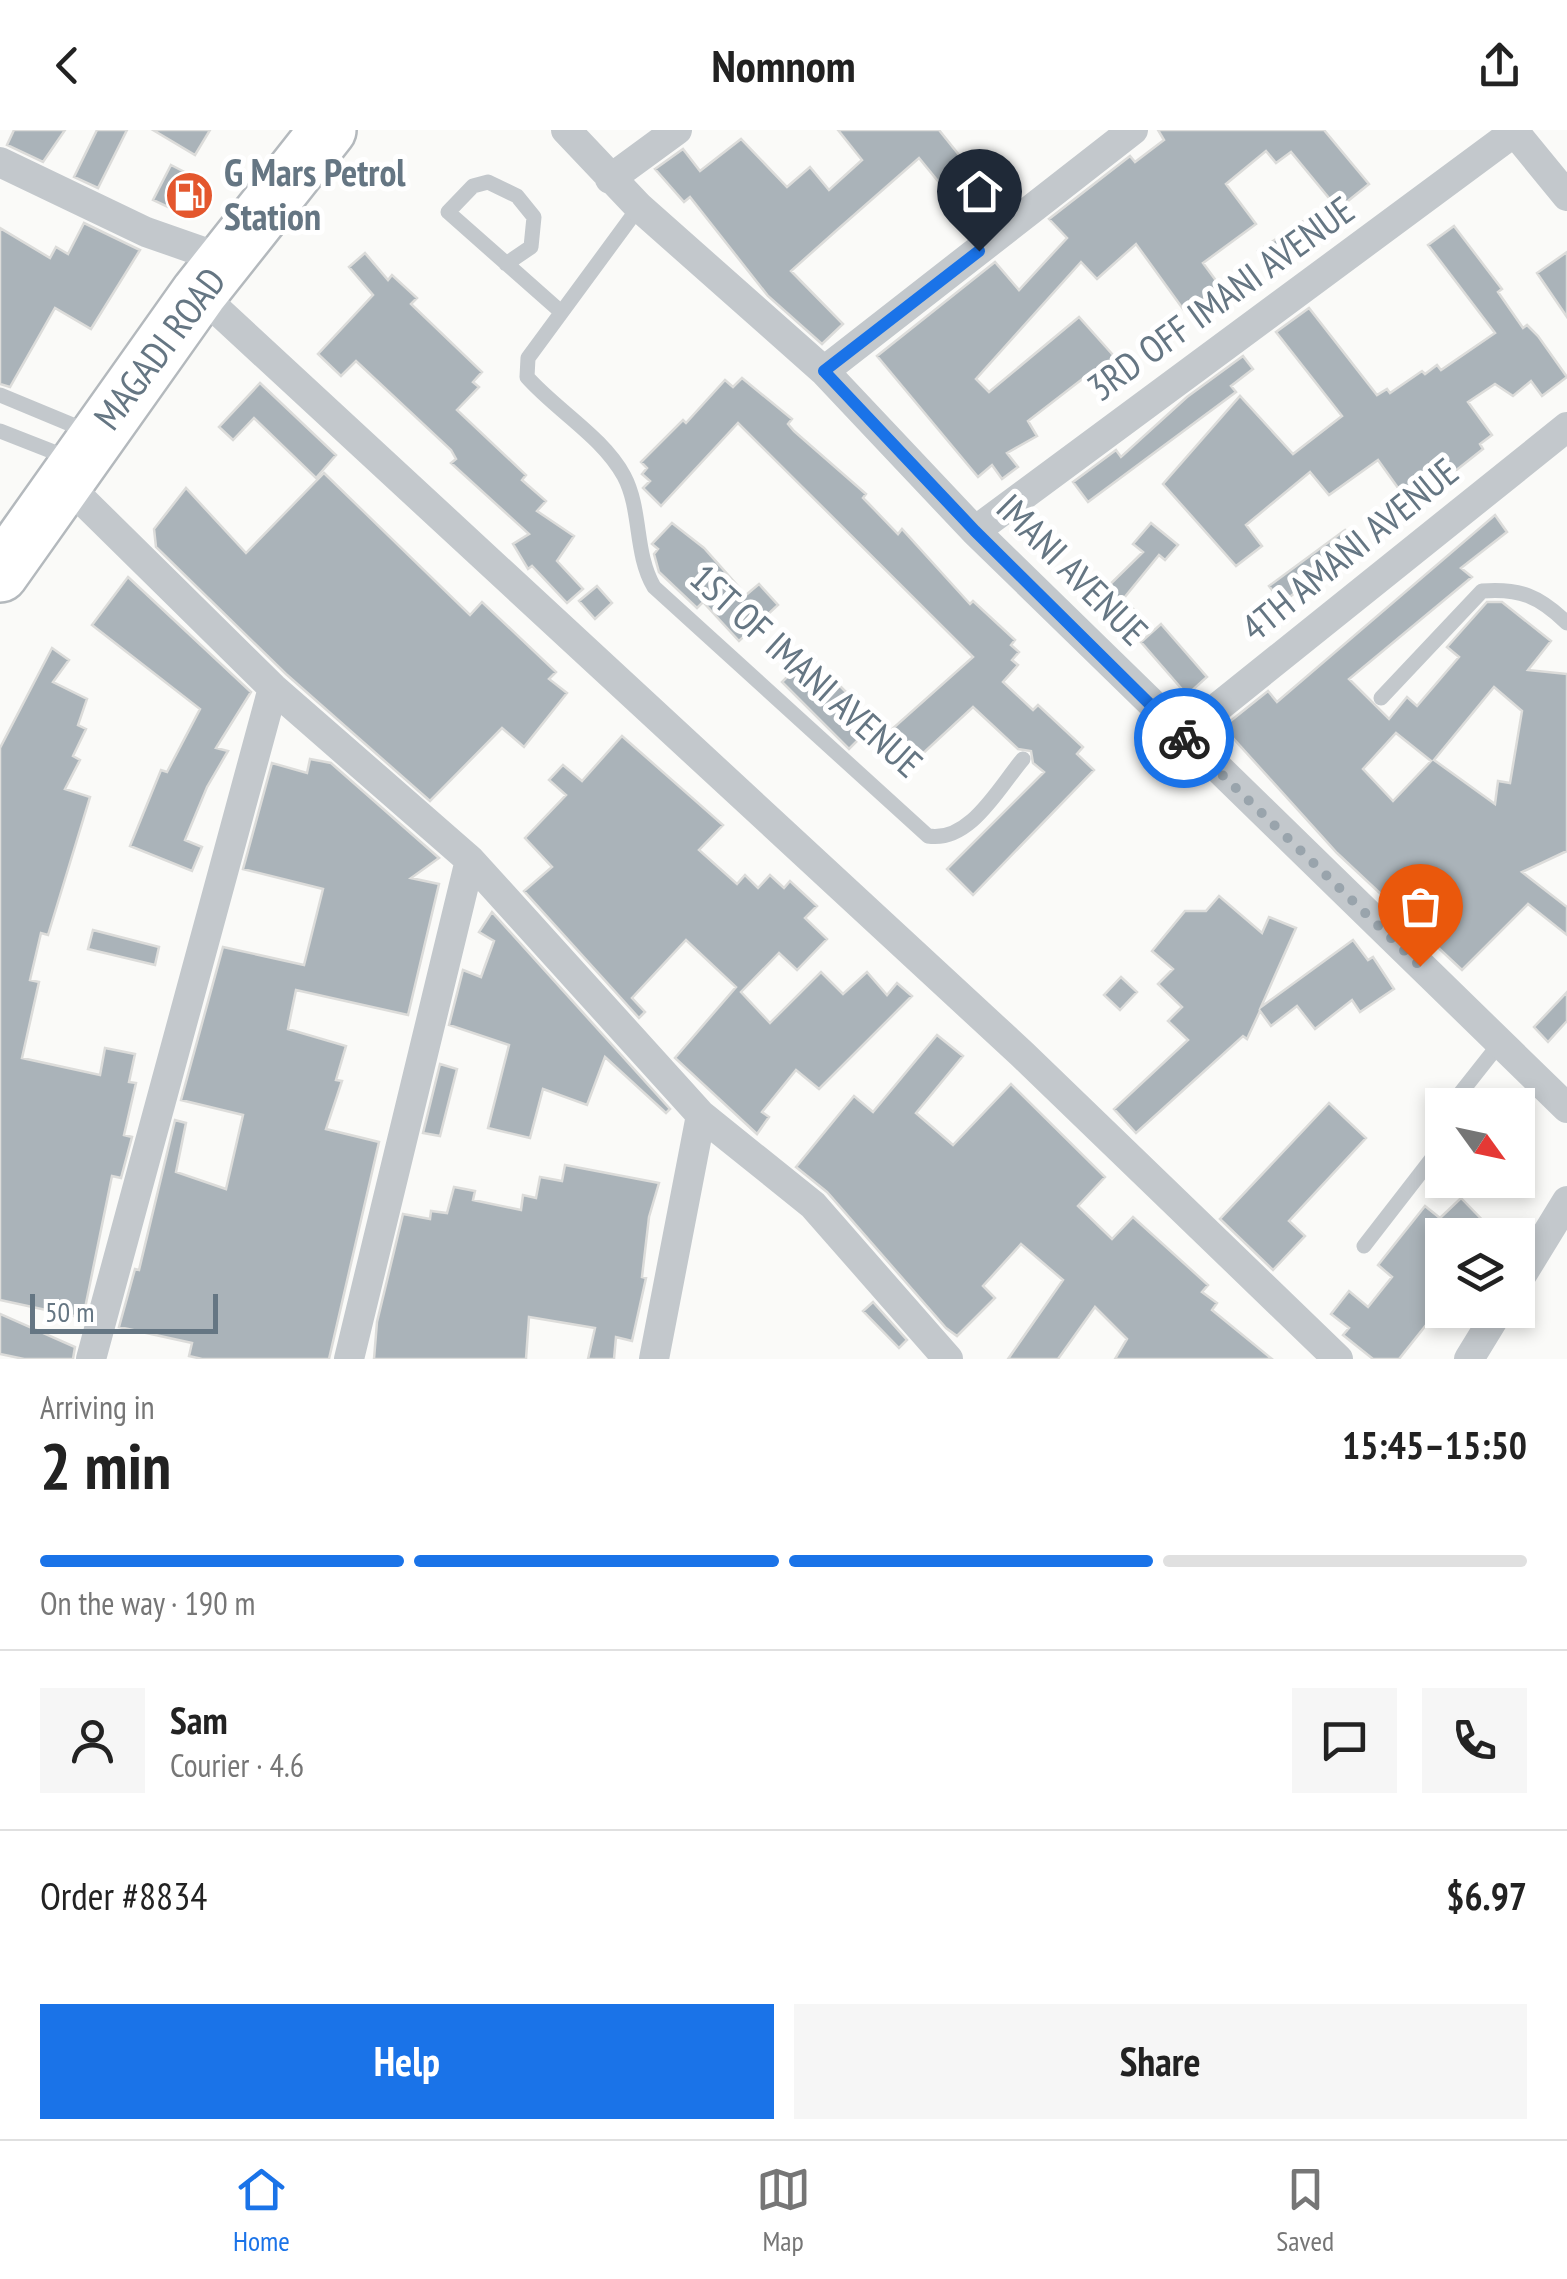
<!DOCTYPE html>
<html lang="en">
<head>
<meta charset="utf-8">
<style>
	:root { --surface:#fff; --page:#f6f6f6; --text:#222; --muted:#767676; --line:#e0e0e0; --accent:#1a73e8 }
	body { margin:0; font-family:"PT Sans Narrow",sans-serif; background:var(--page); color:var(--text); height:100vh; display:flex; flex-direction:column; font-size:38px; white-space:nowrap }
	* { box-sizing:border-box; margin:0 }
	p { font-size:32px; color:var(--muted) }
	.icon { flex:none; width:55px; height:55px; fill:none; stroke:currentColor; stroke-width:2; stroke-linecap:round; stroke-linejoin:round }
	.map { position:relative; height:1229px; overflow:hidden }
	.panel { display:flex; flex-direction:column; background:var(--surface); flex:1 }
	.panel>* { flex:none }
	.needle { width:65px; rotate:123deg }
	.buttons { position:absolute; left:1425px; top:958px; display:grid; gap:20px }
	.buttons a { display:grid; place-items:center; width:110px; height:110px; border-radius:0px; background:var(--surface); box-shadow:0 5px 15px #0003; font-size:50px }
	.scale { position:absolute; left:30px; bottom:25px; width:188px; box-sizing:border-box; padding-left:10px; border:5px solid #657683; border-top:0; font-size:28px; line-height:35px; white-space:nowrap; color:#657683; -webkit-text-stroke:8px #fff; paint-order:stroke }
	.pin { position:absolute; display:grid; place-items:center; width:85px; height:85px; color:#fff; margin:-102px -42px; border-radius:50% 50% 50% 0; rotate:-45deg; box-shadow:0 0 10px #0007 }
	.pin .icon { rotate:45deg }
	.courier { position:absolute; display:grid; place-items:center; width:100px; height:100px; margin:-50px; border:8px solid #1a73e8; border-radius:50%; background:#fff; color:#222; box-shadow:0 2px 12px #0007 }
	.summary em { font-style:normal; font-weight:600 }
	.summary div { display:flex; flex-direction:column-reverse }
	.summary { display:flex; align-items:center; justify-content:space-between; height:170px; padding:0 40px }
	h1 { font-size:65px; font-weight:600; line-height:75px }
	.bar { display:grid; grid-template-columns:repeat(4,1fr); gap:15px 10px; align-content:center; height:120px; padding:0 40px }
	.bar i { height:12px; border-radius:8px; background:var(--line) }
	.bar .selected { background:var(--accent) }
	.bar p { grid-column:span 4 }
	.line { display:flex; align-items:center; gap:25px; padding:0 40px; border-top:2px solid var(--line) }
	.line div { flex:1 }
	.round { display:grid; place-items:center; flex:none; width:105px; height:105px; border-radius:0px; background:var(--page) }
	.cta { display:flex; gap:20px; margin-top:auto; padding:20px 40px }
	.cta a { flex:1; height:115px; border-radius:0px; background:var(--accent); color:#fff; font-size:40px; font-weight:600; line-height:115px; text-align:center }
	.cta a+a { background:var(--page); color:var(--text) }
	header { display:flex; justify-content:space-between; align-items:center; height:130px; padding:0 40px; background:var(--surface); font-size:45px; font-weight:600 }
	.tabs { display:flex; justify-content:space-around; align-items:center; height:140px; border-top:2px solid var(--line); background:var(--surface); font-size:28px; color:var(--muted) }
	.tabs a { display:grid; justify-items:center; gap:5px }
	.tabs .selected { color:var(--accent) }
	.map>svg:first-child { display:block }
</style>
</head>
<body>
<header><svg class="icon" aria-label="back" viewBox="0 0 24 24"><path d="M15 5l-7 7 7 7"/></svg>Nomnom<svg class="icon" aria-label="share" viewBox="0 0 24 24"><path d="M12 15V3M7 8l5-5 5 5M5 13v7h14v-7"/></svg></header>
<div class="map">
<svg width="1567" height="1229" viewBox="0 0 1567 1229">
	<rect width="100%" height="100%" fill="#fafaf8"/>
	<path fill="#aab3b9" stroke="#dcdcda" stroke-width="2.5" fill-rule="evenodd" d="M14 0H65L43 32 7 15Z
		M97 0H127L98 58 74 47Z
		M153 0H210L195 25Z
		M838 0H939L992 66 972 82 952 56 946 61 919 28 837 100 791 141 843 194 822 214 768 166 690 67 684 72 655 39 683 19 700 41 741 9 787 57 810 37 829 60 862 30Z
		M1158 0H1324L1369 54 1338 79 1291 22 1276 33 1266 21 1226 54 1256 94 1203 133 1220 156 1214 161 1219 167 1195 188 1187 177 1183 179 1136 114 1097 149 1081 132 976 249 989 262 1079 187 1130 244 1110 260 1090 243 1028 291 1037 306 1007 323 1018 337 1002 349 992 335 978 347 877 226 995 132 1019 160 1067 108 1049 89 1130 26 1135 32 1164 10Z
		M171 35 200 50 183 84 153 70Z
		M1328 75 1338 89 1268 139 1258 121Z
		M84 93 140 120 91 199 55 178 10 257 0 254V98L50 128 56 117 68 124Z
		M1454 96 1502 159 1498 162 1523 198 1527 195 1538 206 1567 247 1542 266 1531 251 1513 266 1495 254 1468 272 1492 305 1480 314 1483 319 1411 376 1378 330 1329 365 1310 342 1246 395 1262 416 1236 436 1163 354 1240 266 1293 324 1342 286 1276 202 1309 178 1377 265 1387 259 1390 263 1422 241 1425 244 1437 235 1441 240 1495 203 1428 115Z
		M1567 122V187L1537 143Z
		M365 123 388 150 392 145 417 168 411 174 482 242 473 252 479 257 457 280 526 345 522 350 546 371 537 381 574 406 557 431 583 459 567 473 532 436 528 439 513 414 529 404 451 333 456 329 451 320 356 231 341 246 318 224 373 165 349 137Z
		M1243 226 1253 239 1231 256 1236 262 1088 372 1073 352 1116 320 1121 327 1187 267Z
		M742 248 792 289 788 294 794 301 866 364 863 368 869 374 898 404 902 399 970 474 973 471 1015 510 1011 515 1019 522 1012 530 1018 535 1003 552 1033 580 1038 575 1083 617 1077 624 1094 640 973 765 947 739 1044 642 1033 633 1031 621 1018 619 973 577 918 628 891 600 973 527 738 293 661 376 643 358 650 351 642 344 647 338 641 332 683 290 686 293 725 250 733 257Z
		M260 253 336 325 316 348 254 288 233 310 219 297Z
		M324 343 470 485 482 472 556 542 549 549 567 563 524 617 502 598 430 671 286 544 156 417 154 399 186 358 246 423Z
		M1495 385 1507 402 1461 438 1472 447 1349 549 1389 589 1407 567 1417 576 1459 527 1447 517 1487 472H1502L1551 511 1528 540 1567 544V721L1522 742 1567 777V805L1528 774 1462 840 1337 723 1223 597 1268 561 1277 572ZM1494 557 1522 581 1510 653 1498 651 1495 674 1434 630ZM1396 603 1431 631 1393 671 1363 639Z
		M672 393 704 418 746 465 759 454 778 475 739 511 703 472 697 478 659 442 654 424 658 419 652 414Z
		M1151 393 1178 415 1165 430 1159 425 1124 468 1135 481 1116 498 1093 471 1143 422 1133 414Z
		M1345 400 1361 422 1343 435 1338 429 1282 473 1269 456Z
		M128 447 251 562 216 618 228 621 207 657 185 710 202 717 192 741 130 716 161 640 167 642 200 579 92 495Z
		M597 456 612 473 595 489 579 471Z
		M1161 494 1207 547 1187 565 1141 512Z
		M52 518 69 530 53 552 87 569 78 595 86 599 73 626 80 630 65 659 90 667 48 805 41 803 30 850 39 852 22 928 100 945 105 918 135 924 129 952 136 953 124 1005 132 1007 121 1048 112 1046 83 1188 0 1170V618Z
		M809 525 876 592 849 619 782 552Z
		M622 606 723 695 699 720 737 754 745 745 758 758 770 745 784 758 790 751 817 776 805 788 827 809 797 840 779 823 741 862 770 893 821 842 843 864 867 842 887 865 897 853 912 866 819 959 796 940 762 982 769 987 757 1004 675 928 736 857 686 810 632 868 645 882 639 888 524 761 552 737 525 708 566 665 549 650 563 635 582 651Z
		M310 629 331 633 439 728 411 748 439 754 408 885 296 860 288 899 346 916 336 950 342 951 326 999 379 1012 329 1229H202L189 1226 192 1213 119 1197 135 1139 139 1140 175 990 186 993 176 1042 226 1059 243 985 181 970 223 817 304 835 323 759 243 739 272 633 307 643Z
		M1219 766 1262 803 1269 787 1296 798 1261 877 1353 810 1368 830 1373 827 1394 859 1360 882 1352 870 1315 899 1297 876 1271 896 1260 881 1247 909 1243 906 1136 1003 1114 979 1188 910 1168 891 1182 877 1158 854 1173 839 1152 821 1185 781H1206Z
		M492 782 670 979 666 983 605 927 587 975 543 959 530 1008 488 998 509 915 449 895 463 840 481 847 494 811 479 802Z
		M93 800 159 817 155 835 88 819Z
		M1121 847 1137 862 1120 880 1104 865Z
		M1567 862V891L1548 912 1534 897Z
		M937 905 963 926 916 983 953 1015 1011 954 1105 1047 1078 1076 1112 1109 1133 1087 1208 1155 1202 1162 1217 1173 1212 1180 1272 1229H1115L1127 1209 1095 1177 1058 1229H1008L1063 1150 1021 1114 983 1156 995 1168 957 1206 946 1198 827 1062 796 1037 854 966 873 982Z
		M440 934 457 939 440 1006 423 1003Z
		M1329 973 1366 1008 1289 1091 1305 1106 1273 1140 1220 1089Z
		M565 1035 659 1053 649 1087 642 1147 646 1148 632 1211 616 1207 614 1229H588L595 1198 529 1187 526 1229H374L377 1192 403 1084 430 1089 431 1081 447 1083 454 1057 475 1061 473 1070 521 1080 523 1065 536 1068 540 1047 562 1051Z
		M1461 1068 1497 1105H1442V1175L1399 1229H1373L1343 1205 1349 1198 1331 1184 1349 1161 1368 1177 1392 1147 1378 1135 1425 1076 1440 1088Z
		M873 1172 907 1210 899 1218 863 1181Z
		M0 1184 75 1217 73 1229H24L0 1224Z"/>
	<g fill="none" stroke-linecap="round" stroke-linejoin="round">
		<defs>
			<path id="highway" d="M0 444 199 163 328 0"/>
		</defs>
		<use href="#highway" stroke="#b4b9bd" stroke-width="60"/>
		<path stroke="#c3c8cc" stroke-width="15" d="M639 77 528 228 527 247C556 280 603 307 624 346 642 380 634 423 654 457L928 706C970 713 999 657 1023 629
			M506 134 531 117 534 87 517 66 488 52 473 56 448 82 560 181
			M0 265 87 301
			M0 301 69 328
			M1381 568 1482 461C1520 458 1539 466 1567 493
			M1451 975 1500 913
			M1364 1116 1433 1027 1442 986"/>
		<path stroke="#c3c8cc" stroke-width="30" d="M566 0 639 77 824 241 975 401 1567 978
			M1513 0 1567 66
			M0 32 146 102 226 130
			M610 49 677 0
			M199 163 1022 924 1338 1229
			M824 241 1133 0
			M64 352 273 558 470 730 701 985 813 1075 948 1229
			M975 401 1517 0
			M1182 606 1567 297
			M1518 1151 1567 1071
			M91 1229 273 558
			M349 1229 470 730
			M654 1229 701 985
			M1469 1229 1499 1180"/>
		<use href="#highway" stroke="#fff" stroke-width="55"/>
	</g>
	<g fill="none" stroke-linecap="round" stroke-linejoin="round">
		<path stroke="#99a4ac" stroke-width="10" stroke-dasharray="0 18" d="M1184 608 1420 836"/>
		<path stroke="#1a73e8" stroke-width="12" d="M979 121 824 241 975 401 1184 608"/>
	</g>
	<defs>
		<symbol id="fuel-disc" viewBox="-11 -11 22 22"><circle r="9.5" fill="#e4572e" stroke="#fff"/><path d="M-5.5-6h7V0h2V4h1.3V-2.5L3-4.5l.8-.8L6-3V5H2.5V1h-1V6h-7ZM-4.2-4.7v3.2H.2V-4.7Z" fill="#fff"/></symbol>
	</defs>
	<g fill-rule="evenodd">
		<use href="#fuel-disc" x="162" y="38" width="55" height="55"/>
	</g>
	<g text-anchor="middle" stroke-width="10" stroke-linejoin="round" paint-order="stroke">
		<g font-size="38" font-weight="bold" fill="#657683" stroke="#fff" text-anchor="start">
			<text x="224" y="56">G Mars Petrol<tspan x="224" dy="44">Station</tspan></text>
		</g>
		<g font-size="38" fill="#657683" stroke="#fff">
			<text transform="translate(1221 169) rotate(-36)" y="13">3RD OFF IMANI AVENUE</text>
			<text transform="translate(160 219) rotate(-53)" y="13">MAGADI ROAD</text>
			<text transform="translate(1350 420) rotate(-39)" y="13">4TH AMANI AVENUE</text>
			<text transform="translate(1072 440) rotate(45)" y="13">IMANI AVENUE</text>
			<text transform="translate(806 541) rotate(42)" y="13">1ST OF IMANI AVENUE</text>
		</g>
	</g>
</svg>
<div class="buttons">
<a><svg class="needle" viewBox="-14 -14 28 28"><path d="M0-13l5 13h-10z" fill="#e53935"/><path d="M0 13l5-13h-10z" fill="#767676"/></svg></a>
<a><svg class="icon" aria-label="layers" viewBox="0 0 24 24"><path d="M12 4l9 5-9 5-9-5zM3 14l9 5 9-5"/></svg></a>
</div>
<div class="scale">50 m</div>
<div class="pin" style="left:1420px;top:836px;background:#ea580c"><svg class="icon" aria-label="bag" viewBox="0 0 24 24"><path d="M5 8h14l-1 12H6zM9 8a3 3 0 0 1 6 0"/></svg></div>
<div class="pin" style="left:979px;top:121px;background:#1f2937"><svg class="icon" aria-label="home" viewBox="0 0 24 24"><path d="M3 11l9-7 9 7M6 9v11h12V9"/></svg></div>
<div class="courier" style="left:1184px;top:608px"><svg class="icon" aria-label="bike" viewBox="0 0 24 24"><circle cx="6" cy="16" r="4"/><circle cx="18" cy="16" r="4"/><path d="M6 16l4-8h5l3 8M10 8l3 8H6M13 5h3"/></svg></div>
</div>
<section class="panel">
<div class="summary"><div><h1>2 min</h1><p>Arriving in</p></div><em>15:45–15:50</em></div>
<div class="bar"><i class="selected"></i><i class="selected"></i><i class="selected"></i><i></i><p>On the way · 190 m</p></div>
<div class="line" style="height:180px"><a class="round"><svg class="icon" aria-label="person" viewBox="0 0 24 24"><circle cx="12" cy="8" r="4"/><path d="M4 21q1-7 8-7t8 7"/></svg></a><div><b>Sam</b><p>Courier · 4.6</p></div><a class="round"><svg class="icon" aria-label="chat" viewBox="0 0 24 24"><path d="M4 5h16v11H9l-5 4z"/></svg></a><a class="round"><svg class="icon" aria-label="phone" viewBox="0 0 24 24"><path d="M5 4h4l2 5-3 2q2 4 5 5l2-3 5 2v4C11 20 4 13 5 4z"/></svg></a></div>
<div class="line" style="height:130px"><div>Order #8834</div><b>$6.97</b></div>
<div class="cta"><a>Help</a><a>Share</a></div>
</section>
<nav class="tabs">
<a class="selected"><svg class="icon" aria-label="home" viewBox="0 0 24 24"><path d="M3 11l9-7 9 7M6 9v11h12V9"/></svg>Home</a>
<a><svg class="icon" aria-label="map" viewBox="0 0 24 24"><path d="M3 6l6-2 6 2 6-2v14l-6 2-6-2-6 2zM9 4v14M15 6v14"/></svg>Map</a>
<a><svg class="icon" aria-label="saved" viewBox="0 0 24 24"><path d="M7 4h10v16l-5-4-5 4z"/></svg>Saved</a>
</nav>
</body>
</html>
